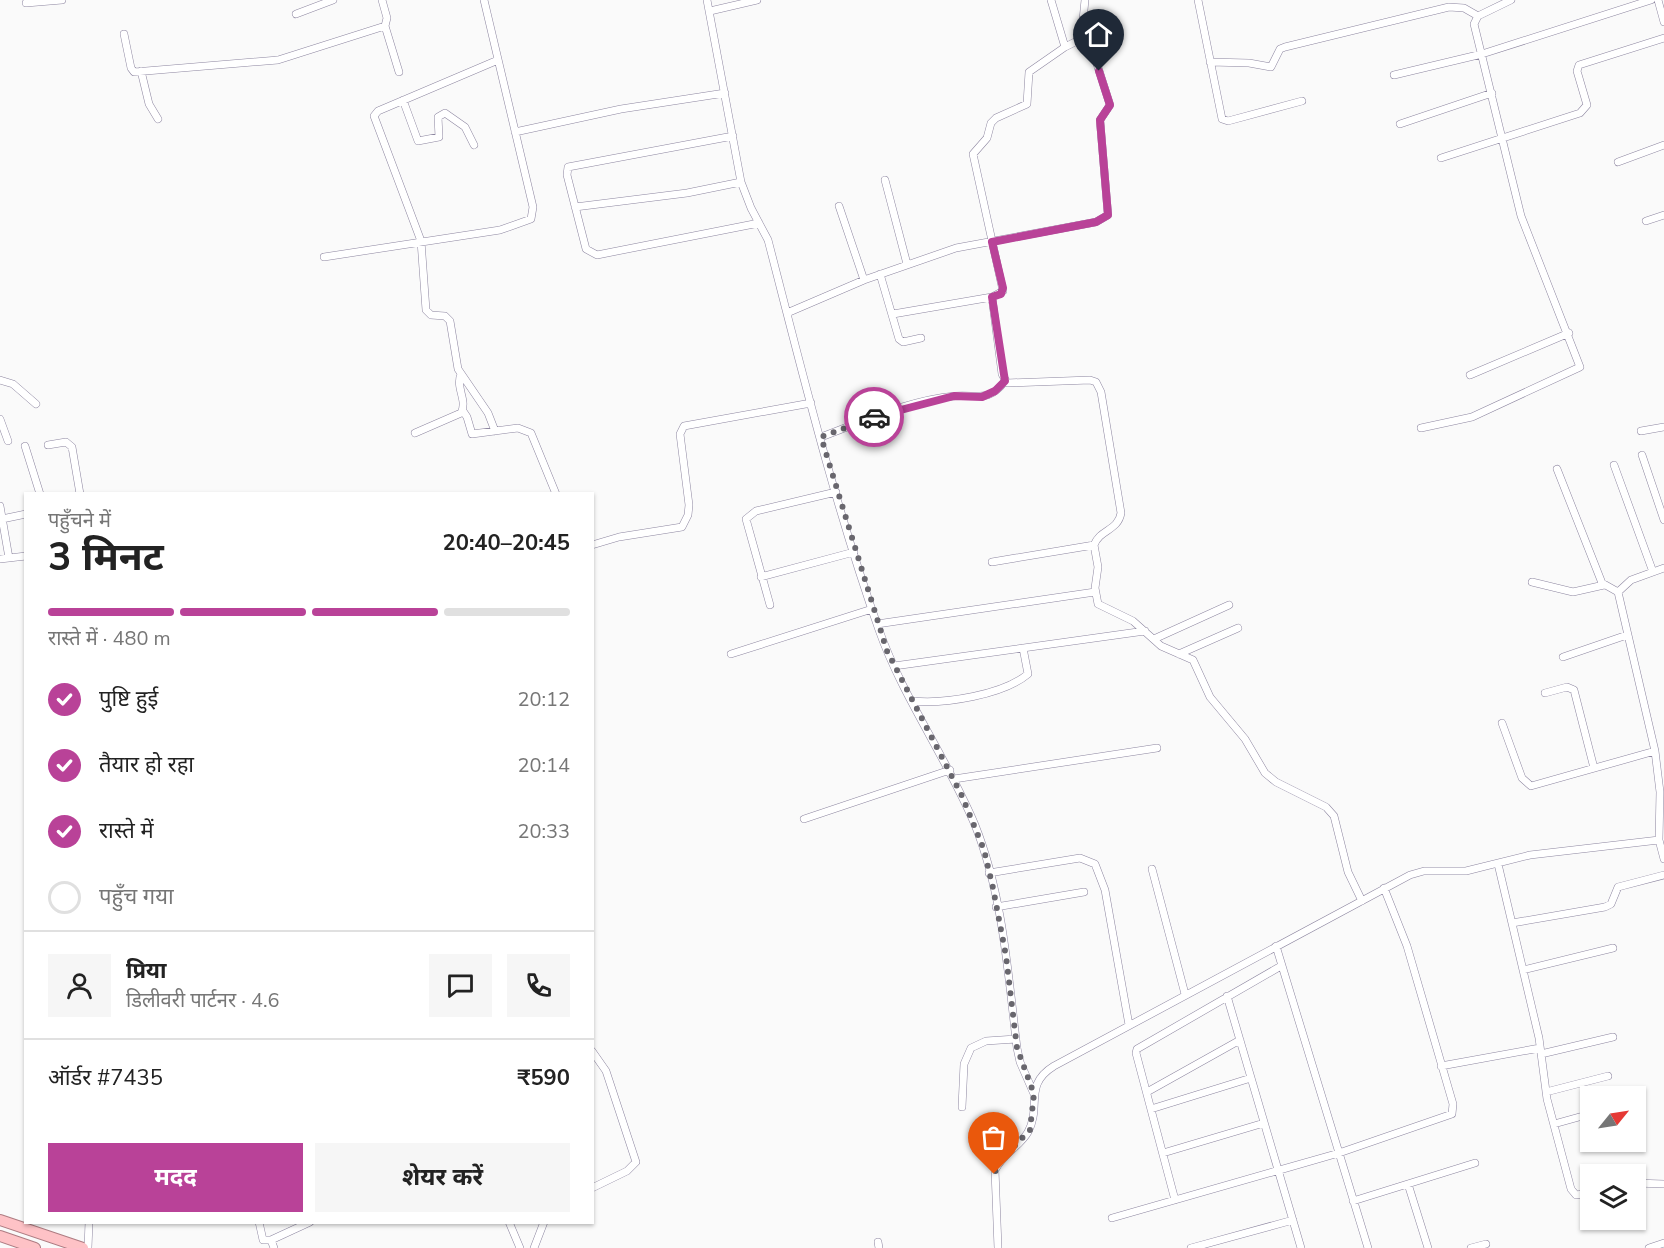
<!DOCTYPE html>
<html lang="hi">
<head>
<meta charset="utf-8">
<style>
	:root { --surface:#fff; --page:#f6f6f6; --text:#222; --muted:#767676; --line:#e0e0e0; --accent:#b94298 }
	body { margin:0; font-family:"Nunito Sans","Noto Sans Devanagari",sans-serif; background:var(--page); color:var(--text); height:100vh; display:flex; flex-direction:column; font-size:22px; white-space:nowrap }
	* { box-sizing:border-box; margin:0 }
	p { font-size:20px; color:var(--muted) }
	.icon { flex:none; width:33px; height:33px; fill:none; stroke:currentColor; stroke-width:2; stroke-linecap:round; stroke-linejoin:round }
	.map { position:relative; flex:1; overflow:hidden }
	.panel { position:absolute; left:24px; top:492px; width:570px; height:732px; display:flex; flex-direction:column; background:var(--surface); border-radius:0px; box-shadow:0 2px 4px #0004 }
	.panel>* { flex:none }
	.needle { width:39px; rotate:60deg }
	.tools { position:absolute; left:1580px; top:1086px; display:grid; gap:12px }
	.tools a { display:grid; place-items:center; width:66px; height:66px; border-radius:0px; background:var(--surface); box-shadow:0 2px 4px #0004; font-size:30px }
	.pin { position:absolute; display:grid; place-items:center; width:51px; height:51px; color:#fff; margin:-62px -26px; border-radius:50% 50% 50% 0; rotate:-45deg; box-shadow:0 0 6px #0007 }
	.pin .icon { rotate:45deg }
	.courier { position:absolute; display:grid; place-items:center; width:60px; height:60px; margin:-30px; border:4px solid #b94298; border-radius:50%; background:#fff; color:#222; box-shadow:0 2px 8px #0007 }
	.headline em { font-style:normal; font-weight:700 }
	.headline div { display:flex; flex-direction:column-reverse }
	.headline { display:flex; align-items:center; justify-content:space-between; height:102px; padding:0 24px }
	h1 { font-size:39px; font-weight:700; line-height:45px }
	.bar { display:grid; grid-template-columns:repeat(4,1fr); gap:9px 6px; align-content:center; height:72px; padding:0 24px }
	.bar i { height:8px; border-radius:4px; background:var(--line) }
	.bar .active { background:var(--accent) }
	.bar p { grid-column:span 4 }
	.line { display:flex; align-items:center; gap:15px; padding:0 24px; border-top:2px solid var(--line) }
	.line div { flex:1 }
	.round { display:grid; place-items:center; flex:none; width:63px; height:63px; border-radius:0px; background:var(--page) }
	ol { padding:0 24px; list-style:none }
	li { display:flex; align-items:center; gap:18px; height:66px }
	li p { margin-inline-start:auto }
	li .icon { padding:6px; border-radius:50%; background:var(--accent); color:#fff; stroke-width:4 }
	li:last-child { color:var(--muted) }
	li i { width:33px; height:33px; border:3px solid var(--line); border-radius:50% }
	.button { display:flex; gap:12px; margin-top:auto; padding:12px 24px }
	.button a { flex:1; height:69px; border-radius:0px; background:var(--accent); color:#fff; font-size:24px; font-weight:700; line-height:69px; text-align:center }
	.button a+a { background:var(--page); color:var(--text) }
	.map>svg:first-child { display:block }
</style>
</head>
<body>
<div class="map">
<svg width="1664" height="1248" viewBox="0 0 1664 1248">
	<rect width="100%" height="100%" fill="#fafafa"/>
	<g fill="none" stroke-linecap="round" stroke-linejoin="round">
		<defs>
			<path id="minor" d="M707 0 741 182 751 208 768 240C802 371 834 503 879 630 903 698 947 758 975 825 1003 895 1008 974 1017 1048L1020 1062 1034 1094
				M1051 0 1065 47
				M1198 0 1222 119 1228 121 1302 101
				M1658 0 1664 22
				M26 3 62 0
				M710 11 757 0
				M296 14 333 0
				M385 26 399 72
				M124 34 131 68 134 72 278 60 385 26 387 18 382 0
				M1210 62 1249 63 1271 67 1280 49 1285 47 1449 7 1464 8 1478 16
				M141 71 149 104 158 119
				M1394 75 1482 54 1651 0
				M403 100 418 141 439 137 438 117 445 113 465 127 474 145
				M1400 124 1492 93
				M515 132 621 109 725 93
				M733 136 568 167 567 175 586 249 597 255 759 223
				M1441 158 1580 113 1587 105 1577 71 1579 65 1664 38
				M1618 162 1664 145
				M885 180 907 264
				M839 206 864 280
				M575 207 687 193 741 182
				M1646 221 1664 215
				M324 257 500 230 531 219 533 207 484 0
				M880 274 899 339 903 342 921 338
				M992 297 1002 374 1007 383 1090 380 1096 382 1101 392 1121 513C1118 531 1100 529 1094 545L1098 567 1095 588 1098 604 1133 621 1161 646 1193 660 1210 697 1245 739 1265 773 1276 782 1326 807 1334 816 1348 872 1362 901
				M787 313 864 280 956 248 1096 222 1108 215 1100 120 1110 105 1083 20 1085 0
				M893 314 992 297 1003 291 973 154 987 138 991 123 996 118 1027 104 1029 72 1065 47 1087 36
				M1470 375 1569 333
				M0 380 13 384 36 404
				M463 411 467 417 472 434 518 428 531 433 556 494
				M0 419 8 441
				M1421 428 1472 417 1580 367 1521 216 1474 24 1478 16 1511 0
				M495 431 488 413 458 369 450 321 445 316 431 315 426 310 421 241 374 116 378 111 498 60
				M1641 431 1664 427
				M415 433 461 413C468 400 455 388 461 374
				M821 437C864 421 909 400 955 396 977 394 989 403 1005 381
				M48 445 66 442 72 447 80 494
				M25 446 40 494
				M1642 455 1664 520
				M1614 465 1653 572
				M1557 469 1602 583 1618 592
				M0 506 9 558
				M2 519 26 514
				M592 545 619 537 682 527 688 515 689 505 680 434 684 426 811 403
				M0 559 26 556
				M992 562 1094 545
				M1664 568 1631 580 1618 592 1655 751 1660 792 1659 840 1664 859
				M761 577 854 552
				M1532 582 1573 592 1604 585
				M770 605 746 519 756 511 836 492
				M877 624 1095 592
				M1154 639 1229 605
				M731 654 872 609
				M1179 654 1238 628
				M1563 657 1627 635
				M894 666 1145 631
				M1545 693 1567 687 1574 690 1594 768
				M913 701C945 704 1003 695 1028 674L1023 648
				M1502 723 1522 778 1531 786 1655 751
				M954 779 1157 748
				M804 819 950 770
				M1498 864 1539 1038 1547 1099 1571 1189 1576 1195 1590 1193
				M1152 869 1185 994
				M989 873 1080 858 1095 864 1105 890 1129 1025
				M996 907 1084 892
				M1512 923 1605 907 1611 904 1618 887 1664 875
				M1276 946 1368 1248
				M1523 970 1613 948
				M1227 996 1301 1248
				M592 1051 606 1071 636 1162 627 1171 592 1188
				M1541 1054 1613 1037
				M1441 1066 1540 1048
				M1147 1092 1240 1040
				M1546 1092 1608 1076
				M962 1107 964 1064 971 1048 986 1041 1016 1039
				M1151 1109 1251 1078
				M1554 1124 1590 1114
				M1163 1153 1264 1123
				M1635 1183 1664 1184
				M1408 1184 1428 1248
				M1175 1200 1136 1053 1137 1049 1281 966
				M1353 1201 1475 1163
				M1112 1218 1339 1153 1452 1114 1453 1104 1407 946 1384 888
				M259 1222 263 1240H271L274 1248
				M509 1222 520 1248
				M271 1240 310 1222
				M878 1242 879 1248
				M88 1248 89 1222
				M534 1248 544 1222
				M998 1248 995 1170C1003 1154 1021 1145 1028 1132 1042 1106 1023 1085 1054 1066L1410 875 1424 871H1466L1530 855 1659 840
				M1191 1248 1293 1220
				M1471 1248 1486 1244
				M1649 1248 1664 1243"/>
			<path id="trunk" d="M0 1220 83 1248
				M0 1236 35 1248"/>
		</defs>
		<use href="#minor" stroke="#8d86a0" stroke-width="8"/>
		<use href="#trunk" stroke="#ae7c82" stroke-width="12"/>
		<use href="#minor" stroke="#fff" stroke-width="7"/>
		<use href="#trunk" stroke="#fec2c6" stroke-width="10"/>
	</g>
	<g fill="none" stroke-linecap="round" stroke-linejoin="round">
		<path stroke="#68666d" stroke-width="6" stroke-dasharray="0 10.8" d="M874 417 821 437 887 651 962 796 984 850 993 888 1006 956 1017 1048 1034 1094 1030 1130 1000 1161 994 1174"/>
		<path stroke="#b94298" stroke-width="8" d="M874 417 954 396 982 397 995 391 1005 381 992 297 1001 294 1003 288 992 242 1096 222 1108 215 1100 120 1110 105 1099 71"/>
	</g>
</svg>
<div class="tools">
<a><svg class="needle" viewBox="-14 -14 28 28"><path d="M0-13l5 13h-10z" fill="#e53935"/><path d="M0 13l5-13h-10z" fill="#767676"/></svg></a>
<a><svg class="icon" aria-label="layers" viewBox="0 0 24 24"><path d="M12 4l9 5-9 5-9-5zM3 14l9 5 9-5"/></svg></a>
</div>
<div class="pin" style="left:994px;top:1174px;background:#ea580c"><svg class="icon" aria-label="bag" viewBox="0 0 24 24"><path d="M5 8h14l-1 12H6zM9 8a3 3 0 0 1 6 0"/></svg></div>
<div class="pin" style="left:1099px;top:71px;background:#1f2937"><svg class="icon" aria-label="home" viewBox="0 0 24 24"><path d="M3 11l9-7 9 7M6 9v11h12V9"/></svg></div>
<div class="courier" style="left:874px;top:417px"><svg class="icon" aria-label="car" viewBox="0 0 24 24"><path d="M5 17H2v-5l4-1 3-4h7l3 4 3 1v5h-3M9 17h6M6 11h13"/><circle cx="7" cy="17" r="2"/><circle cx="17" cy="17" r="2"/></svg></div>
<section class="panel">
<div class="headline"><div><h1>3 मिनट</h1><p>पहुँचने में</p></div><em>20:40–20:45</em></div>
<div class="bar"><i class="active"></i><i class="active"></i><i class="active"></i><i></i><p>रास्ते में · 480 m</p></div>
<ol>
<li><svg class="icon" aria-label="check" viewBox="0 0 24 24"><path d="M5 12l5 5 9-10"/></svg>पुष्टि हुई<p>20:12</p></li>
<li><svg class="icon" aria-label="check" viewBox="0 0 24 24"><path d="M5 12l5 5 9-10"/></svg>तैयार हो रहा<p>20:14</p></li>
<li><svg class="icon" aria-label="check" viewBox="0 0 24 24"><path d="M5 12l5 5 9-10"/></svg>रास्ते में<p>20:33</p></li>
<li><i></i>पहुँच गया</li>
</ol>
<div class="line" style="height:108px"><a class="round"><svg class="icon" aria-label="person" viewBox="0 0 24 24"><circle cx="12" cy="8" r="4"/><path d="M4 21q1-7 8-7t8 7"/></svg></a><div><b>प्रिया</b><p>डिलीवरी पार्टनर · 4.6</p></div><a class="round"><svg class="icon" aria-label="chat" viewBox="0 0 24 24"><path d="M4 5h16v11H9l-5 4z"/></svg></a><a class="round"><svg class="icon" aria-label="phone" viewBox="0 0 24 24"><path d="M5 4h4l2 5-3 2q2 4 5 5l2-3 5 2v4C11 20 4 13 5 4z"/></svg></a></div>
<div class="line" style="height:78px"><div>ऑर्डर #7435</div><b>₹590</b></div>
<div class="button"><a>मदद</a><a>शेयर करें</a></div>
</section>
</div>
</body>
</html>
